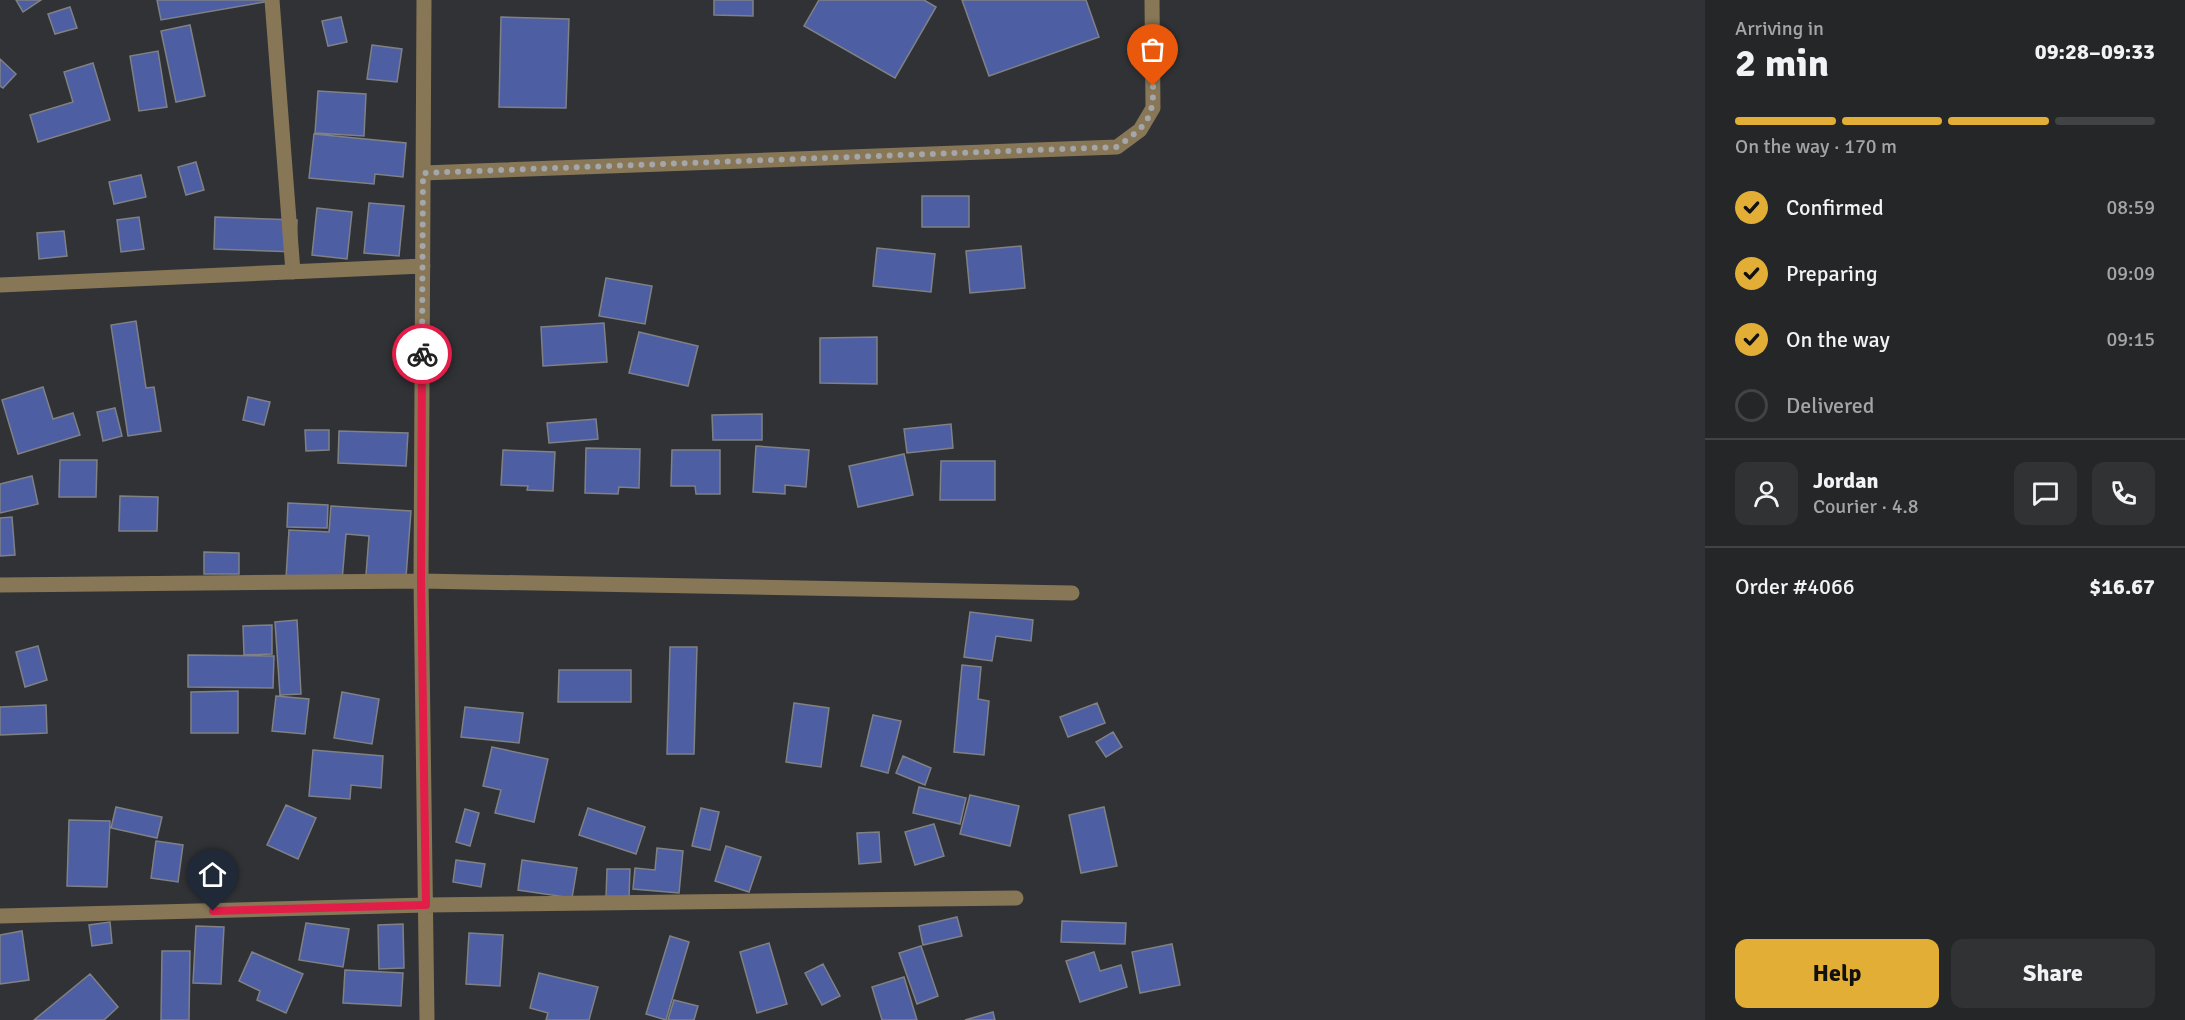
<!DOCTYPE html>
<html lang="en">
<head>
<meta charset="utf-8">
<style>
	:root { --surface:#252628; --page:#313234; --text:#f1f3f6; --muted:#a3a5a8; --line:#424345; --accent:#e3ae35 }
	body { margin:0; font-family:Signika,sans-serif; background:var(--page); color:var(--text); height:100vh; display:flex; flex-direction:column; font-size:22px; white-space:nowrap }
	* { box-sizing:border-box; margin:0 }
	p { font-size:20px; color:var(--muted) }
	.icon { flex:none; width:33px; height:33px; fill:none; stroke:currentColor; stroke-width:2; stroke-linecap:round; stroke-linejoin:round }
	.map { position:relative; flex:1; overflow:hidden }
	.details { display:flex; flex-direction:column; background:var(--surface); width:480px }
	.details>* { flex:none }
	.pin { position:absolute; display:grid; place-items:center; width:51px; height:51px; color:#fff; margin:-62px -26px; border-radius:50% 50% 50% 0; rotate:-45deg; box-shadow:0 0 6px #0007 }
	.pin .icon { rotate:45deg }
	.courier { position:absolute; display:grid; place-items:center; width:60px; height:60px; margin:-30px; border:4px solid #e11d48; border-radius:50%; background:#fff; color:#222; box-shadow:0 2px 8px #0007 }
	.overview em { font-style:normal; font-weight:700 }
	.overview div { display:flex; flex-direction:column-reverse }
	.overview { display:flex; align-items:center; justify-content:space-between; height:102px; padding:0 30px }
	h1 { font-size:39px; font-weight:700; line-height:45px }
	.bar { display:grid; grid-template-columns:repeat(4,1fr); gap:9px 6px; align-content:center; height:72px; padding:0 30px }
	.bar i { height:8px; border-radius:4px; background:var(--line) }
	.bar .selected { background:var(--accent) }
	.bar p { grid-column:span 4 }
	.line { display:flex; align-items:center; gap:15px; padding:0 30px; border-top:2px solid var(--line) }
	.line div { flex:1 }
	.round { display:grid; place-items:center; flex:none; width:63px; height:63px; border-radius:12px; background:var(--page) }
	ol { padding:0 30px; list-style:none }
	li { display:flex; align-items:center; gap:18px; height:66px }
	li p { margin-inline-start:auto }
	li .icon { padding:6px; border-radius:50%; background:var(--accent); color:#111; stroke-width:4 }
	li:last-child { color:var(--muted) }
	li i { width:33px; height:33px; border:3px solid var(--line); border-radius:50% }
	.primary-button { display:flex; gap:12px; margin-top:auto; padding:12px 30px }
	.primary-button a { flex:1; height:69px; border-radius:12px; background:var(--accent); color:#111; font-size:24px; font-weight:700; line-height:69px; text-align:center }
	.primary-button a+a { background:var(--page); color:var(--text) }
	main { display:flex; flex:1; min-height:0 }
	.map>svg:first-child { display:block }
</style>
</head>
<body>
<main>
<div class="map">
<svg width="1705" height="1020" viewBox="0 0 1705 1020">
	<rect width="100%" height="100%" fill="#313235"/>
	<path fill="#4e5ea2" stroke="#7f8184" stroke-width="1.5" d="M16 0H41L23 12Z
		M157 0H270V1L161 20Z
		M714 0H753V16L714 15Z
		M819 0H924L936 7 895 78 804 26Z
		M962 0H1086L1099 37 989 76Z
		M70 7 77 28 55 34 48 14Z
		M341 17 347 42 328 46 322 21Z
		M501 17 569 19 566 108 499 107Z
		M190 25 205 96 176 102 161 31Z
		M372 45 402 49 397 82 367 79Z
		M158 51 167 107 139 111 130 56Z
		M0 59 16 74 3 88 0 86Z
		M93 63 110 120 38 142 30 115 73 102 64 72Z
		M318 91 366 94 364 136 315 133Z
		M314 134 406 143 403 177 375 174 374 184 309 178Z
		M196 162 204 190 186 195 178 167Z
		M141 175 146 197 114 204 109 182Z
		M922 196H969V227H922Z
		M369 203 404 206 399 256 364 253Z
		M317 208 352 212 347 259 312 255Z
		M139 217 144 249 121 252 117 220Z
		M215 217 297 220 296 252 214 249Z
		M64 231 67 256 39 259 37 233Z
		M1021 246 1025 288 970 293 966 251Z
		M877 248 935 254 931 292 873 286Z
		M606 278 652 286 645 324 599 316Z
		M136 321 146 388 154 387 161 431 128 436 111 325Z
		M604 323 607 362 543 366 541 327Z
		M639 332 698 346 688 386 629 373Z
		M877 337V384L820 383V338Z
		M43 387 53 419 73 413 80 435 18 454 2 400Z
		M248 397 270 402 264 425 243 420Z
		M115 408 122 436 103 441 97 412Z
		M762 414V440H713L712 415Z
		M596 419 598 439 549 443 547 423Z
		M951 424 953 448 907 453 904 429Z
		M305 430H329V450L306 451Z
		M339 431 408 433 406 466 338 463Z
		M756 446 809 450 806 487 785 485V494L753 492Z
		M586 448 640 449 639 488 619 487 618 494 585 493Z
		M503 450 555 452 553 491 527 490 528 486 501 485Z
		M672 450H720V494H696L695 486H671Z
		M904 454 913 495 858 507 849 466Z
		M60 460H97L96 497H59Z
		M941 461H995V500H940Z
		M32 476 38 504 0 513V484Z
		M120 496 158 497 157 531H119Z
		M288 503 328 505 327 528 287 527Z
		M331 506 411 511 406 577 366 575 369 536 346 534 342 581 286 578 289 530 329 532Z
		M12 517 15 555 0 556V518Z
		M204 552 239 553V574H204Z
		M970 612 1033 620 1031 641 996 636 992 661 964 657Z
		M297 620 301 694 280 695 275 622Z
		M272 625V654L244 655 243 626Z
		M38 646 47 680 25 687 16 652Z
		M670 647H697L694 754H667Z
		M188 655 274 656 273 688 188 687Z
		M962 665 981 667 978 699 989 701 984 755 954 752Z
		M559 670H631V702H558Z
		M238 691V733H191V692Z
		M342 692 379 699 372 744 334 738Z
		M276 696 309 699 305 734 272 731Z
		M794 703 829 708 821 767 786 762Z
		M1097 703 1105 723 1068 737 1060 717Z
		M46 705 47 733 0 735V707Z
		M465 707 523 713 519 743 461 737Z
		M873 715 901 721 888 773 861 766Z
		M1113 732 1122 747 1106 757 1096 742Z
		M492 747 548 759 534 822 495 813 501 790 483 786Z
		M313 750 383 756 381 788 351 785 350 799 309 796Z
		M903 756 931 768 925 785 896 773Z
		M919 787 966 798 960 824 913 813Z
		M970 795 1019 806 1010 846 960 834Z
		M286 805 316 818 298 859 267 845Z
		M116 807 162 817 157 838 111 828Z
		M1104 807 1117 866 1081 873 1069 815Z
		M588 808 645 827 636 854 579 835Z
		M701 808 719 812 710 850 692 846Z
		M465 809 479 813 470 846 456 842Z
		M69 820 110 821 107 887 67 886Z
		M934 824 944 856 915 865 905 832Z
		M879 832 881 862 859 864 857 833Z
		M156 841 183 845 178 882 151 878Z
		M726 846 761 857 749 892 715 881Z
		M657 848 683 851 679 893 633 889 635 868 655 870Z
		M456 860 485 864 481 887 453 882Z
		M522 860 577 868 572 898 518 890Z
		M607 869H630L629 898H606Z
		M957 917 962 936 923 945 919 926Z
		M1062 921 1126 923 1125 944 1061 942Z
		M110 922 112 943 92 946 89 925Z
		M306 923 349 929 343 967 299 960Z
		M403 924 404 968 379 969 378 925Z
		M196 926 224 927 221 984 193 983Z
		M22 931 29 980 0 984V935Z
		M469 933 503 935 500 986 466 984Z
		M670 936 689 942 666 1020 646 1014Z
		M769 943 787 1004 757 1013 740 952Z
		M1172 944 1180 985 1140 993 1132 952Z
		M921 946 938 996 917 1004 899 953Z
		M162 951H190L189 1020H161Z
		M252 952 303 974 286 1013 257 1000 260 991 239 981Z
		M1094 952 1100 971 1121 965 1127 987 1080 1002 1066 961Z
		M823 964 840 996 822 1005 805 973Z
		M345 970 403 973 401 1006 343 1003Z
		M539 973 598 987 589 1020H546L548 1013 530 1008Z
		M90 974 118 1007 104 1020H34Z
		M904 977 917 1020H882L872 987Z
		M674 1000 698 1006 694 1020H668Z
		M993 1012 995 1020H965Z"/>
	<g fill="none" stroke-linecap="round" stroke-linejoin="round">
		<path stroke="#877757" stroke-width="15" d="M272 0 293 272
			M424 0 421 581 427 1020
			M423 173 1117 147 1140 130 1153 108 1152 0
			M0 285 423 266
			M0 585 421 581 1072 593
			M0 916 426 905 1016 898"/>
	</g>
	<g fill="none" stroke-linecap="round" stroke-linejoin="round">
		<path stroke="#a5a6a9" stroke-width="6" stroke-dasharray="0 10.8" d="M422 354 423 173 1117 147C1144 127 1154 121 1153 86"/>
		<path stroke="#e11d48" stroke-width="8" d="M213 911 426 905 421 581 422 354"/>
	</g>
</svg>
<div class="pin" style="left:1153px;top:86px;background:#ea580c"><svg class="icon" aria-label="bag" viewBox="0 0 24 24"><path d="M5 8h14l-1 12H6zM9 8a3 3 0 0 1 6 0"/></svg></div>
<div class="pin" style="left:213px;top:911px;background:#1f2937"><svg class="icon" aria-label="home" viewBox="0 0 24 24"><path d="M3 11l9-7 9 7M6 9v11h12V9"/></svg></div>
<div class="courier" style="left:422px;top:354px"><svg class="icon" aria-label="bike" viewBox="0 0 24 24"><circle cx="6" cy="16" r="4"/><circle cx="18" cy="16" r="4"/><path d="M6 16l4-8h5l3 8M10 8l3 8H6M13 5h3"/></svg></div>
</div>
<section class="details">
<div class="overview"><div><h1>2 min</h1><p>Arriving in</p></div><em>09:28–09:33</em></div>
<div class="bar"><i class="selected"></i><i class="selected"></i><i class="selected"></i><i></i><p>On the way · 170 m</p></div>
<ol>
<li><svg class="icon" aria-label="check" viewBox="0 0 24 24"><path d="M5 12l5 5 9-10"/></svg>Confirmed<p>08:59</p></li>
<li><svg class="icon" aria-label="check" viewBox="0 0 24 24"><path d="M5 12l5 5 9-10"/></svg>Preparing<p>09:09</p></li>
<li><svg class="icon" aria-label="check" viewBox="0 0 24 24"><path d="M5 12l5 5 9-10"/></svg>On the way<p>09:15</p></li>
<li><i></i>Delivered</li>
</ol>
<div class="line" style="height:108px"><a class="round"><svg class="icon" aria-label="person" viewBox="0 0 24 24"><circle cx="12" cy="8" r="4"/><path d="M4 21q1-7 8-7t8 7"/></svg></a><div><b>Jordan</b><p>Courier · 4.8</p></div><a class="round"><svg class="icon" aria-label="chat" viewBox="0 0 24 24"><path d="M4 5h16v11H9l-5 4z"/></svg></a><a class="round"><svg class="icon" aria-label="phone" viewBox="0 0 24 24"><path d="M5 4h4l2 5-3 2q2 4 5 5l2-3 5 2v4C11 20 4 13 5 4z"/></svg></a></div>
<div class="line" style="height:78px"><div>Order #4066</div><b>$16.67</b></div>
<div class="primary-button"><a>Help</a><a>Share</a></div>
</section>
</main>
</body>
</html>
